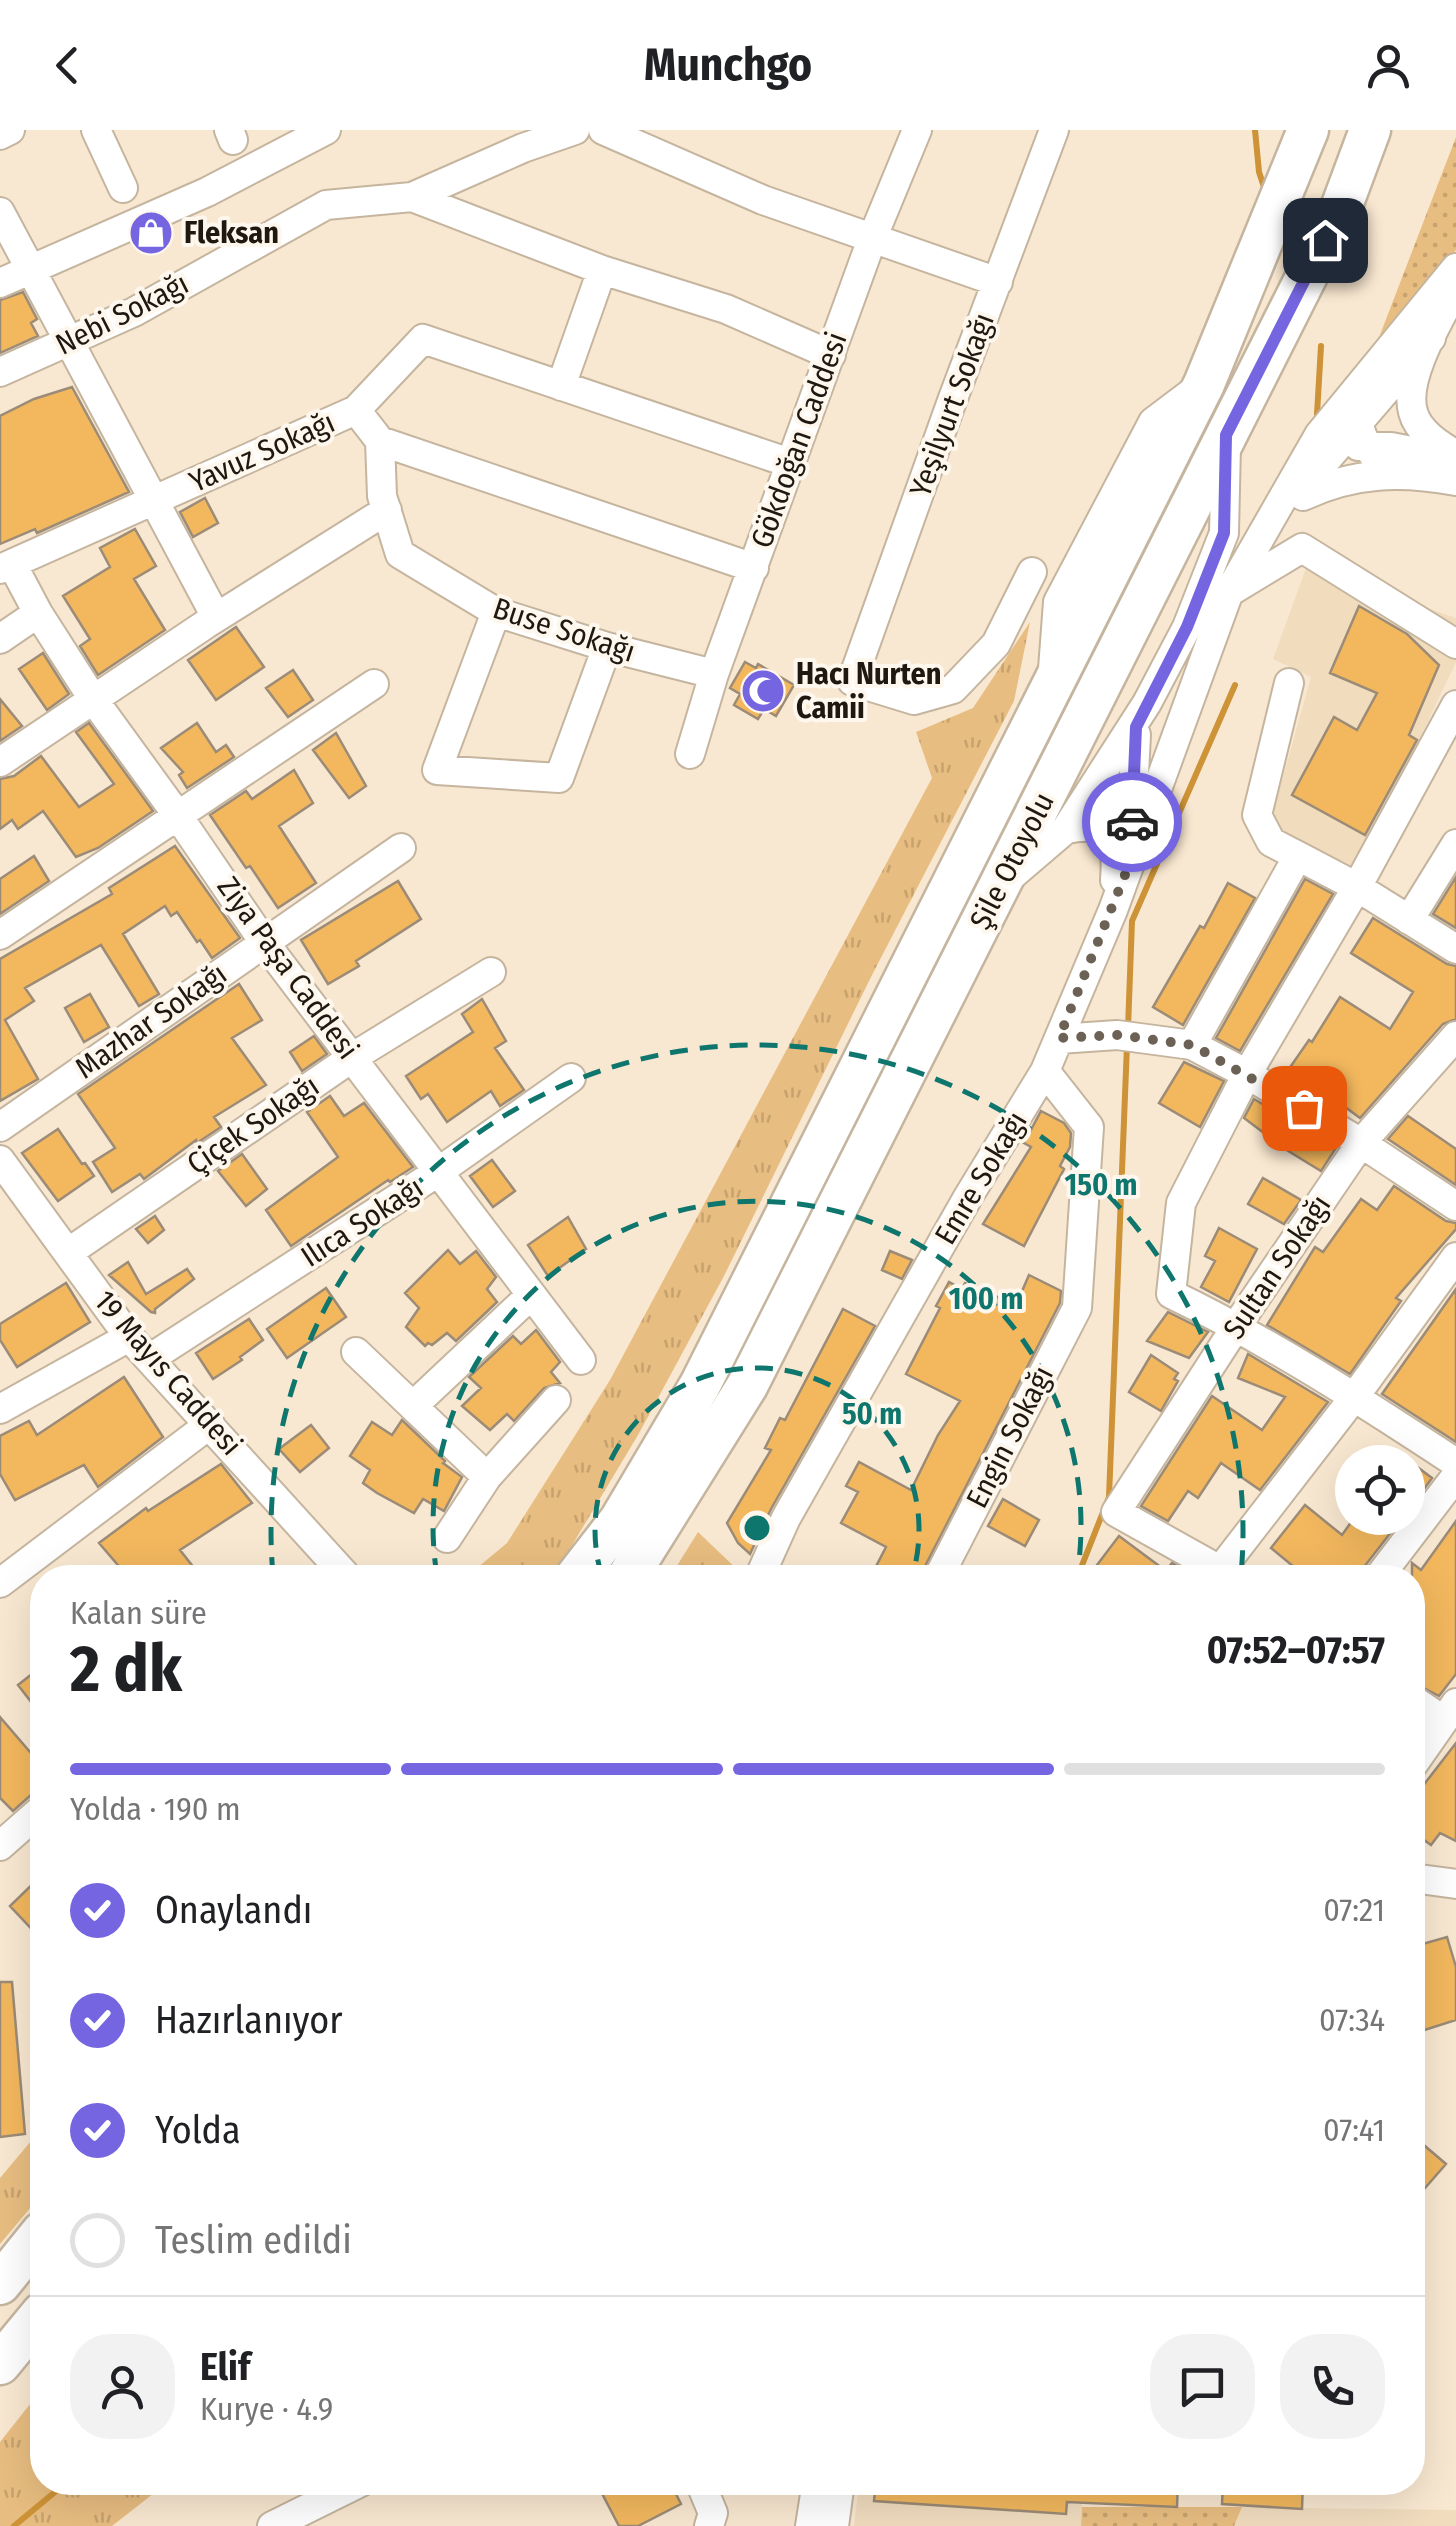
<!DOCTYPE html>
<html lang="tr">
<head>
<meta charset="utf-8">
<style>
	:root { --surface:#fff; --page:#f2f2f2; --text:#202124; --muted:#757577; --line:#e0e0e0; --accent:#7565e0 }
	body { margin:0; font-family:"Fira Sans Condensed",sans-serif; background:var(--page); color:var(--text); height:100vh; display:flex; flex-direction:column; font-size:38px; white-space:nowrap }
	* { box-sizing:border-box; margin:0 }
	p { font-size:32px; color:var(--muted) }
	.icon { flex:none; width:55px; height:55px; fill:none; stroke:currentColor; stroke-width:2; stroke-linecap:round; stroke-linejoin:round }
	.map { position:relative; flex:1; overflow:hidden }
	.sheet { position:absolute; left:30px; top:1435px; width:1395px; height:930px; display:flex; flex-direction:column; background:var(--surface); border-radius:40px; box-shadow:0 10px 40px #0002 }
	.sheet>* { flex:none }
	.tools { position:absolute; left:1335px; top:1315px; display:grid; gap:20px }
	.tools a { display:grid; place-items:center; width:90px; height:90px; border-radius:50%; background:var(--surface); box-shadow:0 10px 40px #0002; font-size:50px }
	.pin { position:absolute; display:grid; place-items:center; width:85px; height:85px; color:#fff; margin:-42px; border-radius:20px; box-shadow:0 5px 15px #0006 }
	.courier { position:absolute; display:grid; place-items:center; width:100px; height:100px; margin:-50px; border:8px solid #7565e0; border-radius:50%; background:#fff; color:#222; box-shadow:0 2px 12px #0007 }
	.overview em { font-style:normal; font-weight:700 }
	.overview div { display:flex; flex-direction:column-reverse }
	.overview { display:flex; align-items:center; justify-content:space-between; height:170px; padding:0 40px }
	h1 { font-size:65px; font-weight:700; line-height:75px }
	.bar { display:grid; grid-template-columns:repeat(4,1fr); gap:15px 10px; align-content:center; height:120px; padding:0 40px }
	.bar i { height:12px; border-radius:8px; background:var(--line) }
	.bar .selected { background:var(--accent) }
	.bar p { grid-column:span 4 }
	.line { display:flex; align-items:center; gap:25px; padding:0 40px; border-top:2px solid var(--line) }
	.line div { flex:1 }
	.round { display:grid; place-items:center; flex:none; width:105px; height:105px; border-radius:40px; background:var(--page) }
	ol { padding:0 40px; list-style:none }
	li { display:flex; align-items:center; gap:30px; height:110px }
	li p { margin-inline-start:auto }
	li .icon { padding:10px; border-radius:50%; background:var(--accent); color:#fff; stroke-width:4 }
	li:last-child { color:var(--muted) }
	li i { width:55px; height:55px; border:5px solid var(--line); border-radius:50% }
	header { display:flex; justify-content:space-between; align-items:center; height:130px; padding:0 40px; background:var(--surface); font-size:45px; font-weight:700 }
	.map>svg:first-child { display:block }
</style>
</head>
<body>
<header><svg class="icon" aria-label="back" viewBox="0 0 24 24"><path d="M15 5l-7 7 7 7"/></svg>Munchgo<svg class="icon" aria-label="person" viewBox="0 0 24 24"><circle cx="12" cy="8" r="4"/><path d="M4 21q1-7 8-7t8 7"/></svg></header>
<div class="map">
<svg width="1456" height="2396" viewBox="0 0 1456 2396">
	<defs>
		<pattern id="grass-tufts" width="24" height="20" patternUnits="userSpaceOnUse" patternTransform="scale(2.5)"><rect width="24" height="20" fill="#e8bd81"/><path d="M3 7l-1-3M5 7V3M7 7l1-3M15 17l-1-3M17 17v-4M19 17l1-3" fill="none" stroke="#c7a26e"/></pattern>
		<pattern id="park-dots" width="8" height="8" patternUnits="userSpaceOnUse" patternTransform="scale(2.5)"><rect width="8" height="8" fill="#e8bd81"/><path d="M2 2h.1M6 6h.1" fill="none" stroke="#c7a26e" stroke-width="1.8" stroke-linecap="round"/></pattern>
	</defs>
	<rect width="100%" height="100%" fill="#f9e8d1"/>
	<path fill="#f1dcbe" d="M1310 427 1392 466 1456 488V532L1358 738 1269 697 1311 547 1273 529Z
		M859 2353H1083L1081 2396H854Z
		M1242 2377 1456 2380V2396H1234Z"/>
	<path fill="url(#grass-tufts)" d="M1030 492 1014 571 871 847 724 1146 638 1305 562 1432 550 1447 465 1448 507 1413 610 1250 932 648 916 602 973 578Z
		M698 1402 742 1444 741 1447H670Z
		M42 1998V2064L0 2114V2048Z
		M42 2259V2352L167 2353 112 2396H0V2312Z"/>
	<path fill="url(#park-dots)" d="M1456 7V120L1375 218Z
		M1082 2377H1242L1234 2396H1081Z"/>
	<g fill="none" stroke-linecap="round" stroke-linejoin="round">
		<path stroke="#cd9336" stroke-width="6" d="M1255 0 1259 42 1266 63
			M1317 284 1321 216
			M1128 898 1132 791 1235 555
			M1077 1448 1109 1367 1127 915
			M14 2396 67 2352"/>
	</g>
	<path fill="#f3b85e" stroke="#9b8b77" stroke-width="2.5" d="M23 162 37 189 31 193 38 206 0 223V170Z
		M72 257 129 362 37 403 35 399 0 414V286L34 269Z
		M205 368 218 393 193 407 180 382Z
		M135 399 156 436 134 449 165 500 98 545 80 516 90 509 63 466 110 437 100 418Z
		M1359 476 1407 504 1439 535 1409 605 1417 610 1365 705 1292 665 1334 587 1357 600 1377 563 1330 543Z
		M236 497 264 537 216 570 188 530Z
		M43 523 69 564 47 580 19 539Z
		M745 532 756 538 758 534 794 555 776 586 764 579 758 589 734 575 740 564 730 558Z
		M293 540 313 570 288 587 266 558Z
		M0 569 22 596 0 611Z
		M89 593 153 681 98 718 76 727 43 681 18 699 12 690 0 699V649L14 646 41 626 79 677 114 654 76 602Z
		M197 593 216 622 226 615 234 627 187 658 179 645 183 642 161 618Z
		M336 603 366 656 349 668 313 620Z
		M294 640 313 673 279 696 316 753 278 778 250 736 246 738 210 685 246 661 252 669Z
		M175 716 240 808 212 828 200 810 197 812 177 782 171 786 165 776 123 804 159 864 139 876 101 815 25 858 34 871 5 890 38 949 0 971V829L112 764 109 758Z
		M34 726 49 751 0 784V749Z
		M1456 747V798L1433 784Z
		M1305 749 1333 764 1240 921 1216 908Z
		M398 751 421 789 356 831 359 836 328 854 301 810Z
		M1228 753 1255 768 1183 895 1153 877 1200 796 1204 798Z
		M1373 788 1447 834 1456 836V889L1443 894 1360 988 1329 965 1325 971 1284 946 1309 910 1312 912 1340 867 1390 899 1413 862 1351 823Z
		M239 854 262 890 232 908 266 955 214 987 221 997 197 1013 196 1010 144 1049 140 1044 112 1062 93 1032 115 1018 78 964Z
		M90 864 109 897 84 912 65 878Z
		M482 869 506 911 495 918 524 960 500 976 491 961 447 992 428 964 421 969 406 946 473 902 462 884Z
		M314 906 327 924 302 941 290 922Z
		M1184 932 1224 951 1200 997 1159 973Z
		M330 966 344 986 364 973 413 1037 390 1052 388 1050 291 1116 266 1080 338 1027 307 982Z
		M1254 969 1336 1018 1321 1041 1285 1019 1244 988Z
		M1041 981 1064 993 1071 1003 1070 1017 1060 1036 1064 1039 1024 1116 983 1094 1031 1017 1024 1013Z
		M1408 986 1456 1019V1055L1388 1009Z
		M58 999 82 1034 85 1033 94 1046 58 1071 22 1023Z
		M242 1024 267 1059 246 1076 218 1041Z
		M492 1030 515 1061 493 1077 470 1046Z
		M1263 1048 1301 1070 1284 1094 1248 1074Z
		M1394 1056 1446 1091 1456 1093V1099L1396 1168 1401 1171 1350 1244 1267 1195 1315 1117 1323 1122 1361 1069 1377 1080Z
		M155 1086 164 1100 148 1113 136 1099Z
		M568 1087 586 1119 548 1146 528 1115Z
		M1219 1098 1257 1119 1229 1172 1201 1157 1215 1131 1205 1126Z
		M448 1120 460 1134 476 1121 496 1147 487 1159 497 1172 456 1211 447 1203 432 1215 428 1213 425 1216 406 1197 419 1178 405 1163Z
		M890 1121 912 1130 902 1149 882 1140Z
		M128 1132 146 1164 187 1139 194 1149 155 1179V1183L151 1182 109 1145Z
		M1029 1145 1061 1161 1060 1173 919 1448H870L886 1417 841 1393 858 1362 846 1356 859 1332 911 1360 938 1305 960 1271 906 1244 940 1178 936 1176 949 1152 962 1159 965 1153 1016 1175Z
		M66 1153 90 1192 17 1237 0 1210V1194Z
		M326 1158 346 1187 287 1228 267 1199Z
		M1456 1159V1312L1382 1264Z
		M843 1179 875 1196 771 1379 750 1424 738 1413 727 1393 771 1320 765 1318 780 1288 785 1290Z
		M1168 1182 1208 1202 1189 1228 1147 1211Z
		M249 1189 263 1210 240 1227 242 1230 213 1249 196 1223Z
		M536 1200 560 1232 551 1242 560 1253 544 1258 514 1291 507 1284 490 1300 462 1276 481 1258 469 1247 513 1206 521 1214Z
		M1248 1224 1328 1272 1260 1360 1221 1333 1198 1368 1188 1361 1168 1391 1141 1376 1212 1266 1262 1300 1285 1267 1238 1248Z
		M1151 1225 1178 1243 1174 1249 1178 1251 1161 1281 1129 1262Z
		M124 1247 163 1307 98 1357 84 1335 15 1370 0 1344V1306L29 1291 37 1305Z
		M402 1290 445 1331 443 1333 462 1347 444 1381 423 1369 414 1383 377 1363 363 1353 370 1340 350 1326 372 1292 392 1305Z
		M311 1295 329 1318 300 1342 279 1319Z
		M1408 1330 1432 1348 1408 1381Z
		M221 1334 252 1373 180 1420 202 1448H129L99 1413 146 1378 148 1381Z
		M1003 1369 1039 1390 1025 1416 988 1396Z
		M1305 1375 1342 1405 1354 1388H1402L1364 1437 1361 1448H1319L1304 1437 1300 1442 1271 1418Z
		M1456 1391V1544L1439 1566 1412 1552V1433L1421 1440Z
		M1119 1406 1166 1441 1172 1433 1197 1448H1113L1097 1435Z
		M42 1536V1586L18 1555Z
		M0 1587 42 1636V1662L31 1665 13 1681 0 1668Z
		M1456 1613V1711L1440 1703 1431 1715 1412 1701V1670Z
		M42 1745V1810L10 1776Z
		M1447 1807 1456 1837V1890L1412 1904V1817Z
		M0 1852H12L25 2004 0 2007Z
		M1412 2005 1446 2034 1412 2073Z
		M596 2352H670L681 2374 638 2396H619Z
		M876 2352H1178L1177 2377 1067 2372 1066 2384 874 2371Z
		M1223 2352H1303L1302 2379 1222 2374Z"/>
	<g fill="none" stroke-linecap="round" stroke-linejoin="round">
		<defs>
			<path id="minor" d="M96 0 123 58
				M229 0 233 10
				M603 0 763 70 998 152
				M0 5 10 0
				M412 67 602 140 726 179 831 225
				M0 82 216 487
				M0 153 207 62 326 0
				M1456 158C1440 189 1403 248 1413 282 1418 302 1440 315 1456 325
				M0 242 134 182 326 75 412 67 523 18 575 0
				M561 256 602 140
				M356 280 380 311 382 366 400 424 496 482 607 517 714 544
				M1357 280C1357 306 1372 324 1388 344
				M380 311 754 438
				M1358 316 1391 317 1454 329
				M1305 362 1320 337 1431 208
				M1303 366C1354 342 1401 341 1456 351
				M12 434 38 483 93 569 178 686 264 812 581 1230
				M0 439 356 280 423 209 790 333
				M1032 442 996 514 953 559 914 570 852 551 952 271 1054 0
				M1231 461 1302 418 1456 514
				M496 482 437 640 559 648 607 517
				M0 509 38 483
				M1053 539 1058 472 1153 292 1198 258
				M1289 553 1257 685 1271 712 1298 726
				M1456 575 1357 757 1247 944 1181 1073 1171 1164C1271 1212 1363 1272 1456 1333
				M690 624 714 544 872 109 917 0
				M0 632 206 494 387 380
				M1066 699C1112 690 1118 709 1115 750
				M1131 703 1136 605
				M1011 746 1066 699 1147 573 1187 497 1224 403 1226 315
				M1409 790 1456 714
				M0 805 374 554
				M1059 909 1117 905 1192 915 1247 944 1361 1013 1456 1076
				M1192 915 1298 726 1357 757 1456 819
				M0 997 401 718
				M0 1030 129 1207 348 1448
				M69 1122 353 927 491 842
				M356 1222 487 1347
				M149 1229 438 1042 571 948
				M413 1276 531 1165
				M0 1279 129 1207
				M447 1408 487 1347 556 1270
				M759 1448 786 1388 968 1067 1045 941 1113 780 1229 462 1319 305 1456 138
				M938 1448 1077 1178 1089 997 1045 941
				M1214 1448 1355 1266 1456 1127
				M1234 1448 1116 1382 1237 1195 1361 1013 1456 906
				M1378 1448 1456 1346
				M0 1453 210 1294
				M1412 1569 1443 1590
				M1412 1636 1456 1573
				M0 1716 42 1679
				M1412 1748 1456 1754
				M700 2352 713 2383 709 2396
				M272 2396 361 2352
				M810 2396 817 2352
				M834 2396 840 2352"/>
			<path id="highway" d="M575 1448 620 1390 700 1255 1204 254 1308 0
				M627 1448 747 1256 1341 78 1370 0
				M0 2154 42 2102
				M0 2234 42 2183"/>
		</defs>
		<use href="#minor" stroke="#c5b59f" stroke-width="32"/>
		<use href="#highway" stroke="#c5b59f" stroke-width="45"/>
		<use href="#minor" stroke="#fff" stroke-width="28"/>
		<use href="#highway" stroke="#fff" stroke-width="40"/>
	</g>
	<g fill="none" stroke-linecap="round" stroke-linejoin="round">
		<path stroke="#6b6154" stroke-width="10" stroke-dasharray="0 18" d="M1132 692 1129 735 1059 908 1118 905 1192 915 1304 978"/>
		<path stroke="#7565e0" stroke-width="12" d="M1132 692 1136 597 1187 497 1224 403 1226 305 1325 110"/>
	</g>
	<g fill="none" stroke="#0f766e" stroke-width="5" stroke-dasharray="18 12">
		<path d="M602 1447A162 162 0 1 1 912 1447"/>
		<path d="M437 1446A324 324 0 1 1 1077 1446"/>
		<path d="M273 1445A486 486 0 1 1 1241 1445"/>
	</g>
	<defs>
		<symbol id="shop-disc" viewBox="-11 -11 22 22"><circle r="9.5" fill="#7565e0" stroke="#fef7ee"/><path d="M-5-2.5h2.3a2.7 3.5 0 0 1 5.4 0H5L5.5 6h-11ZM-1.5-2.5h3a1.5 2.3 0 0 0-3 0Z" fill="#fff"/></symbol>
		<symbol id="mosque-disc" viewBox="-11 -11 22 22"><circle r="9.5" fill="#7565e0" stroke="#fef7ee"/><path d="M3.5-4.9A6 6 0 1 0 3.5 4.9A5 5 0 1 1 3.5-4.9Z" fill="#fff"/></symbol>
	</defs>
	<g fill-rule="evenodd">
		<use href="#shop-disc" x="126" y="78" width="50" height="50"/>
		<use href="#mosque-disc" x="738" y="536" width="50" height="50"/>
	</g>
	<g text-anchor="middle" stroke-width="8" stroke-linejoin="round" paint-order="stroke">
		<g font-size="30" font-weight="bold" fill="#1e1810" stroke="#fef7ee" text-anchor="start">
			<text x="184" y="113">Fleksan</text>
			<text x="796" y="554">Hacı Nurten<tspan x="796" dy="34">Camii</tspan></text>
		</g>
		<g font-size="30" fill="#1e1810" stroke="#fef7ee">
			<text transform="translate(122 184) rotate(-27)" y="10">Nebi Sokağı</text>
			<text transform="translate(952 275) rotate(-70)" y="10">Yeşilyurt Sokağı</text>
			<text transform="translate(799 310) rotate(-70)" y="10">Gökdoğan Caddesi</text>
			<text transform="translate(262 322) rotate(-24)" y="10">Yavuz Sokağı</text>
			<text transform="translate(564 500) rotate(18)" y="10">Buse Sokağı</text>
			<text transform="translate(1012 731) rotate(-63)" y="10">Şile Otoyolu</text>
			<text transform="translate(288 838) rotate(54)" y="10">Ziya Paşa Caddesi</text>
			<text transform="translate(151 891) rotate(-35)" y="10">Mazhar Sokağı</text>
			<text transform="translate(253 995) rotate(-34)" y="10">Çiçek Sokağı</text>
			<text transform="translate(981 1048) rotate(-59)" y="10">Emre Sokağı</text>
			<text transform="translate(362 1092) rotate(-33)" y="10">Ilıca Sokağı</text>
			<text transform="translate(1277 1137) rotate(-56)" y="10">Sultan Sokağı</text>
			<text transform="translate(168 1243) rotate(49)" y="10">19 Mayıs Caddesi</text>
			<text transform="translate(1010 1307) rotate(-63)" y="10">Engin Sokağı</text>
		</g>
	</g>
	<circle cx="757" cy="1398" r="15" fill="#0f766e" stroke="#fef7ee" stroke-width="5"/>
	<g font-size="30" text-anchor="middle" font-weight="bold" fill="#0f766e" stroke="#fef7ee" stroke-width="8" stroke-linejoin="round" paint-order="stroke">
		<text x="1101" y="1065">150 m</text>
		<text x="986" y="1179">100 m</text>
		<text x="872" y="1294">50 m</text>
	</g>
</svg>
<div class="tools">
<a><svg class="icon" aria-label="locate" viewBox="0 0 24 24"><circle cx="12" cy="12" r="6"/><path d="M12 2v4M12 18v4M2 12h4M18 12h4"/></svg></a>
</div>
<div class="pin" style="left:1304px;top:978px;background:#ea580c"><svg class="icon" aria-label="bag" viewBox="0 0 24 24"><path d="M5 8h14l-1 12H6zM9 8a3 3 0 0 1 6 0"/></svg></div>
<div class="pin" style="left:1325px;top:110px;background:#1f2937"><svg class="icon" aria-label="home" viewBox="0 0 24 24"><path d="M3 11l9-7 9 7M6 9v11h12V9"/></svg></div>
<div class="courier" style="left:1132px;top:692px"><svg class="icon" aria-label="car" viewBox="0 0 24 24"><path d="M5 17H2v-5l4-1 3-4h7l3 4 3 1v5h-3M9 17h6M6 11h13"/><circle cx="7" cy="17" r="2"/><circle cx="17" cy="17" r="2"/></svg></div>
<section class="sheet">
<div class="overview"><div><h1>2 dk</h1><p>Kalan süre</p></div><em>07:52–07:57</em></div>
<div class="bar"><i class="selected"></i><i class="selected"></i><i class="selected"></i><i></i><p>Yolda · 190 m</p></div>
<ol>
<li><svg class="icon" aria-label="check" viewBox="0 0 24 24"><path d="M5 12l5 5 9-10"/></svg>Onaylandı<p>07:21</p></li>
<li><svg class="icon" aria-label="check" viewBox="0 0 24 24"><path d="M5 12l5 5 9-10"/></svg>Hazırlanıyor<p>07:34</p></li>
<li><svg class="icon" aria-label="check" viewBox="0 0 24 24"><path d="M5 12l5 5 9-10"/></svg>Yolda<p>07:41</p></li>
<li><i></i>Teslim edildi</li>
</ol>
<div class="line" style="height:180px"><a class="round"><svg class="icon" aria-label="person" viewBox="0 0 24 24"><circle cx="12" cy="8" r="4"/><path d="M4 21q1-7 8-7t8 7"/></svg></a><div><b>Elif</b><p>Kurye · 4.9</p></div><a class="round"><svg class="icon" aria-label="chat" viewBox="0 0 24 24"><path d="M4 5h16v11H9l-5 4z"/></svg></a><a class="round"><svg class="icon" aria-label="phone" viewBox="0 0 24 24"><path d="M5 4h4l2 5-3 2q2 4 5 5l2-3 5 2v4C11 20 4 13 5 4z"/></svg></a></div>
</section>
</div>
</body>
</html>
